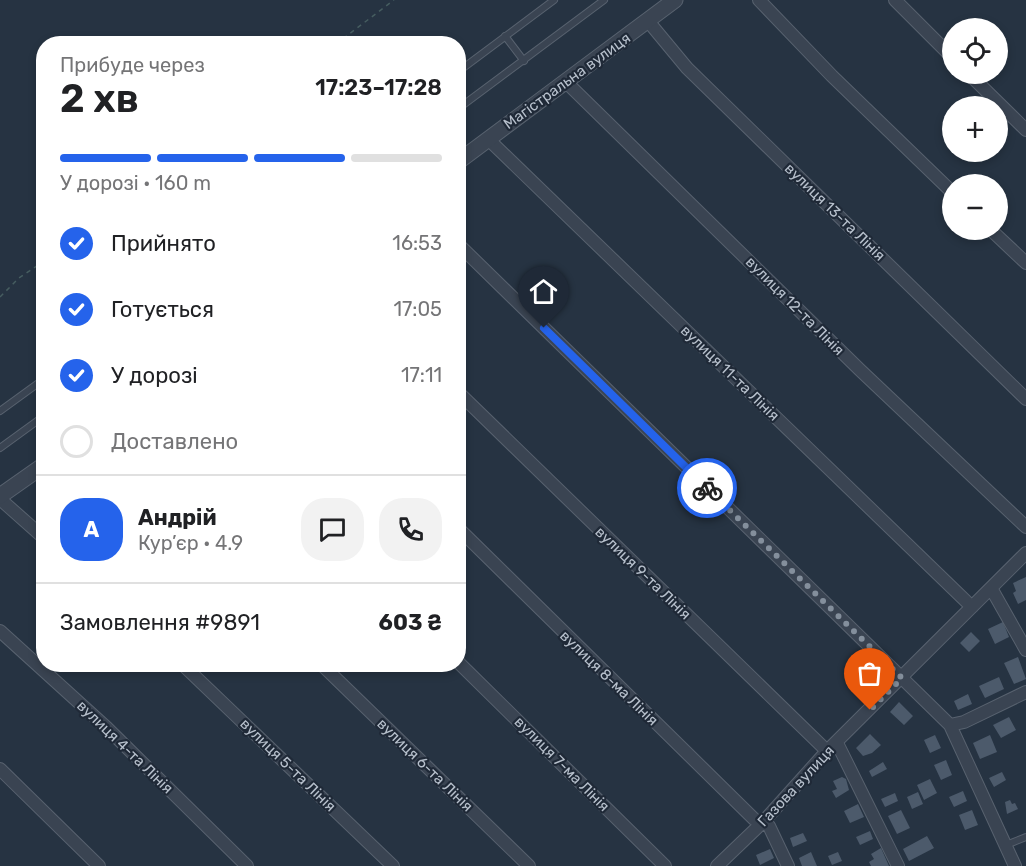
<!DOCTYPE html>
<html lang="uk">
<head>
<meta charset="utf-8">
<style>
	:root { --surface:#fff; --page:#f2f2f2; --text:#202124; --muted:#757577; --line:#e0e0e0; --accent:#2563eb }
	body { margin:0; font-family:Rubik,sans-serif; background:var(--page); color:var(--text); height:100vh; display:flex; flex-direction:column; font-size:22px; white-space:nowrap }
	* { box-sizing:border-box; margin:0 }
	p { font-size:20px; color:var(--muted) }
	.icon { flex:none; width:33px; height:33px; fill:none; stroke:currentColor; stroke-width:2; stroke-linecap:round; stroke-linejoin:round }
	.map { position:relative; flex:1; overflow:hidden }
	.sheet { position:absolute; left:36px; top:36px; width:430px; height:636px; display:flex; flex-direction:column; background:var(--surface); border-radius:24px; box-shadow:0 3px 9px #0003 }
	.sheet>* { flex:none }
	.buttons { position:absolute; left:942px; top:18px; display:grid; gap:12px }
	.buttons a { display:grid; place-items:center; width:66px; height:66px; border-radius:50%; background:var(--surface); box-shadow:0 3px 9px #0003; font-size:30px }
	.pin { position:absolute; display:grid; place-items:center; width:51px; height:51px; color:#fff; margin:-62px -26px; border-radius:50% 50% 50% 0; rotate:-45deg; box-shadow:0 0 6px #0007 }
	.pin .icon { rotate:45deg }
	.courier { position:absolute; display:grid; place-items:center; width:60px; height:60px; margin:-30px; border:4px solid #2563eb; border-radius:50%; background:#fff; color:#222; box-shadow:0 2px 8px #0007 }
	.summary em { font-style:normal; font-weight:600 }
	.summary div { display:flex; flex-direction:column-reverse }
	.summary { display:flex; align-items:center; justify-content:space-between; height:102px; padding:0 24px }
	h1 { font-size:39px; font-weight:600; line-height:45px }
	.bar { display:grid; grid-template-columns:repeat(4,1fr); gap:9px 6px; align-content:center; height:72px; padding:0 24px }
	.bar i { height:8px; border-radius:4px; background:var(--line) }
	.bar .active { background:var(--accent) }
	.bar p { grid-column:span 4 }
	.line { display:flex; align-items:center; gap:15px; padding:0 24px; border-top:2px solid var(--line) }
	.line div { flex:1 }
	.round { display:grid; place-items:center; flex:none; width:63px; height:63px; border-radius:24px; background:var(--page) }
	ol { padding:0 24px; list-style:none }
	li { display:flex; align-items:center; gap:18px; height:66px }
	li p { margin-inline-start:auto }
	li .icon { padding:6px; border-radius:50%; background:var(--accent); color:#fff; stroke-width:4 }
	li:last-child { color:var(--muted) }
	li i { width:33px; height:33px; border:3px solid var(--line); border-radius:50% }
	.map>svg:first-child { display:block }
</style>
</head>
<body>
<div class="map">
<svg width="1026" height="866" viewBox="0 0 1026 866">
	<rect width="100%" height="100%" fill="#263342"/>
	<path fill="#4c5a6b" d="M1026 577V600L1018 604 1013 593 1016 591 1013 583Z
		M1003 622 1009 637 995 644 988 629Z
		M971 632 980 641 969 652 960 643Z
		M1018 657 1026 679 1014 684 1004 663Z
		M999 677 1004 689 985 698 979 686Z
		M968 694 972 704 958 710 954 701Z
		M899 702 913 716 904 725 890 712Z
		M1009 717 1016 730 1001 738 993 725Z
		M870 734 881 745 872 753 863 756 856 748Z
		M935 735 941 748 930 753 924 740Z
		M990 735 997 752 980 759 973 743Z
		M946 760 952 775 941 780 934 765Z
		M883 762 887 769 872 777 869 771Z
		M1002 772 1006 780 994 787 989 778Z
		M842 777 846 779 849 790 836 798 832 791 837 789 833 781Z
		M930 779 937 793 924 800 917 785Z
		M963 791 967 801 954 807 949 797Z
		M918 792 923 804 912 809 907 797Z
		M895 793 898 801 885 807 881 799Z
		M1010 800 1012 804 1015 803 1018 809 1007 814 1005 802Z
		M858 804 864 817 850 823 844 811Z
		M901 810 910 828 897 834 888 816Z
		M972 810 978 825 965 830 959 815Z
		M870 831 873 839 860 845 856 837Z
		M803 833 807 841 793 847 790 838Z
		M927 836 934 848 909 861 903 849Z
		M881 848 889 866H871L869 862 874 859 871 854Z
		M770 849 774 858 760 865 756 855Z
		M811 852 817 866H802L799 858Z
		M838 852 842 861 832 865 828 856Z"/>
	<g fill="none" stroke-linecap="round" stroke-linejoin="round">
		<defs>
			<path id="service" d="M505 36 524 61
				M459 71 554 0
				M459 108 604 0
				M0 411 44 379
				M0 448 44 416
				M1006 845 1026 837"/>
			<path id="minor" d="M759 0 832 76 952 192
				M895 0 952 57
				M648 21 687 68 1026 399
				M969 74 1026 130
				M566 82 860 370 1026 527
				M488 139 972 607
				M991 230 1026 263
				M459 245 950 725 1015 866
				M459 393 827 751
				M0 499 44 538
				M459 529 754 819 769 826 788 866
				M991 588 1026 650
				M0 631 107 728 247 866
				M459 663 665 866
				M182 664 393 866
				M321 664 529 866
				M950 725 964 722 1026 692
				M837 743 898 866
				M0 769 99 866
				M717 866 763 822 827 751 1026 553"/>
			<path id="tertiary" d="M459 161 675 0
				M0 496 44 465"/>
		</defs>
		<use href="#service" stroke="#58626f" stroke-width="8"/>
		<use href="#minor" stroke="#58626f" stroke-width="14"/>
		<use href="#tertiary" stroke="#58626f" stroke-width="17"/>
		<path stroke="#465d60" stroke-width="1.5" stroke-dasharray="4.5 4.5" stroke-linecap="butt" d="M336 44 394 0
			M0 297 19 278 44 261"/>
		<use href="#service" stroke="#3a4452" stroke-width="6"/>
		<use href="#minor" stroke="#3a4452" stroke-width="12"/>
		<use href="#tertiary" stroke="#3a4452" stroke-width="15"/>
	</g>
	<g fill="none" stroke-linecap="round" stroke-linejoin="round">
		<path stroke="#848f9c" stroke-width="6" stroke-dasharray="0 10.8" d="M707 488 902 678 870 710"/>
		<path stroke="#2563eb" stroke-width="8" d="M544 328 707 488"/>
	</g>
	<g text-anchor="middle" stroke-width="4.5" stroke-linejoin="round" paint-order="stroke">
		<g font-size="15" fill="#b7c0cc" stroke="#1f2937">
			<text transform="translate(567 81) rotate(-36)" y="5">Магістральна вулиця</text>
			<text transform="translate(835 212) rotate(44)" y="5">вулиця 13-та Лінія</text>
			<text transform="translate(795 306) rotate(45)" y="5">вулиця 12-та Лінія</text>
			<text transform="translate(730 373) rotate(44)" y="5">вулиця 11-та Лінія</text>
			<text transform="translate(643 573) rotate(44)" y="5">вулиця 9-та Лінія</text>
			<text transform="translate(609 678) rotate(44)" y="5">вулиця 8-ма Лінія</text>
			<text transform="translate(125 747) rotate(44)" y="5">вулиця 4-та Лінія</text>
			<text transform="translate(562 764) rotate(45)" y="5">вулиця 7-ма Лінія</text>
			<text transform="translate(288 765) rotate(44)" y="5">вулиця 5-та Лінія</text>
			<text transform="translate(425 765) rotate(44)" y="5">вулиця 6-та Лінія</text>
			<text transform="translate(796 786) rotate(-47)" y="5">Газова вулиця</text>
		</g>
	</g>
</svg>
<div class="buttons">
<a><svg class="icon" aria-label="locate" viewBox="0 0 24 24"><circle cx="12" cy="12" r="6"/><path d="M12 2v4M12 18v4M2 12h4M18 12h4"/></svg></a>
<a>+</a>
<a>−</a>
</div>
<div class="pin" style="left:870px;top:710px;background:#ea580c"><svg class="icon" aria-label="bag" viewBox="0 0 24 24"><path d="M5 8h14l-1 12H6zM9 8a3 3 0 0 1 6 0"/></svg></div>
<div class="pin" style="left:544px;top:328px;background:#1f2937"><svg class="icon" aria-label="home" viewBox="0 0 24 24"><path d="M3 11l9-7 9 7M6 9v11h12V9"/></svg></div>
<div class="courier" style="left:707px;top:488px"><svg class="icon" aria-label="bike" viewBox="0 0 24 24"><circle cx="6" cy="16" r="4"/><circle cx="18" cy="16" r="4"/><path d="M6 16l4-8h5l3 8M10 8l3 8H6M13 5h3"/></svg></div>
<section class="sheet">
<div class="summary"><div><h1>2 хв</h1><p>Прибуде через</p></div><em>17:23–17:28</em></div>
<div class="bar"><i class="active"></i><i class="active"></i><i class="active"></i><i></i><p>У дорозі · 160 m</p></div>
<ol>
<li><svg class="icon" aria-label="check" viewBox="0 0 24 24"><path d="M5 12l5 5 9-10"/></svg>Прийнято<p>16:53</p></li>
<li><svg class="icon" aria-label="check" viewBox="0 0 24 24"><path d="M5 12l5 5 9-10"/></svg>Готується<p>17:05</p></li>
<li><svg class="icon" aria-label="check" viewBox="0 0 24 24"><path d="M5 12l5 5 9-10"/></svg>У дорозі<p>17:11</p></li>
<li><i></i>Доставлено</li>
</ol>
<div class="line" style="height:108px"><b class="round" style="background:var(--accent);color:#fff">А</b><div><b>Андрій</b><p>Кур’єр · 4.9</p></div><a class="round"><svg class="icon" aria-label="chat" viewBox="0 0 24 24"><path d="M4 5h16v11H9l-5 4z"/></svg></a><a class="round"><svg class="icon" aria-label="phone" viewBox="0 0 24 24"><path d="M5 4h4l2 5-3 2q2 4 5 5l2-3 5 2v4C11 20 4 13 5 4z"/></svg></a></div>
<div class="line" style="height:78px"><div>Замовлення #9891</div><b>603 ₴</b></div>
</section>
</div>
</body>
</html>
